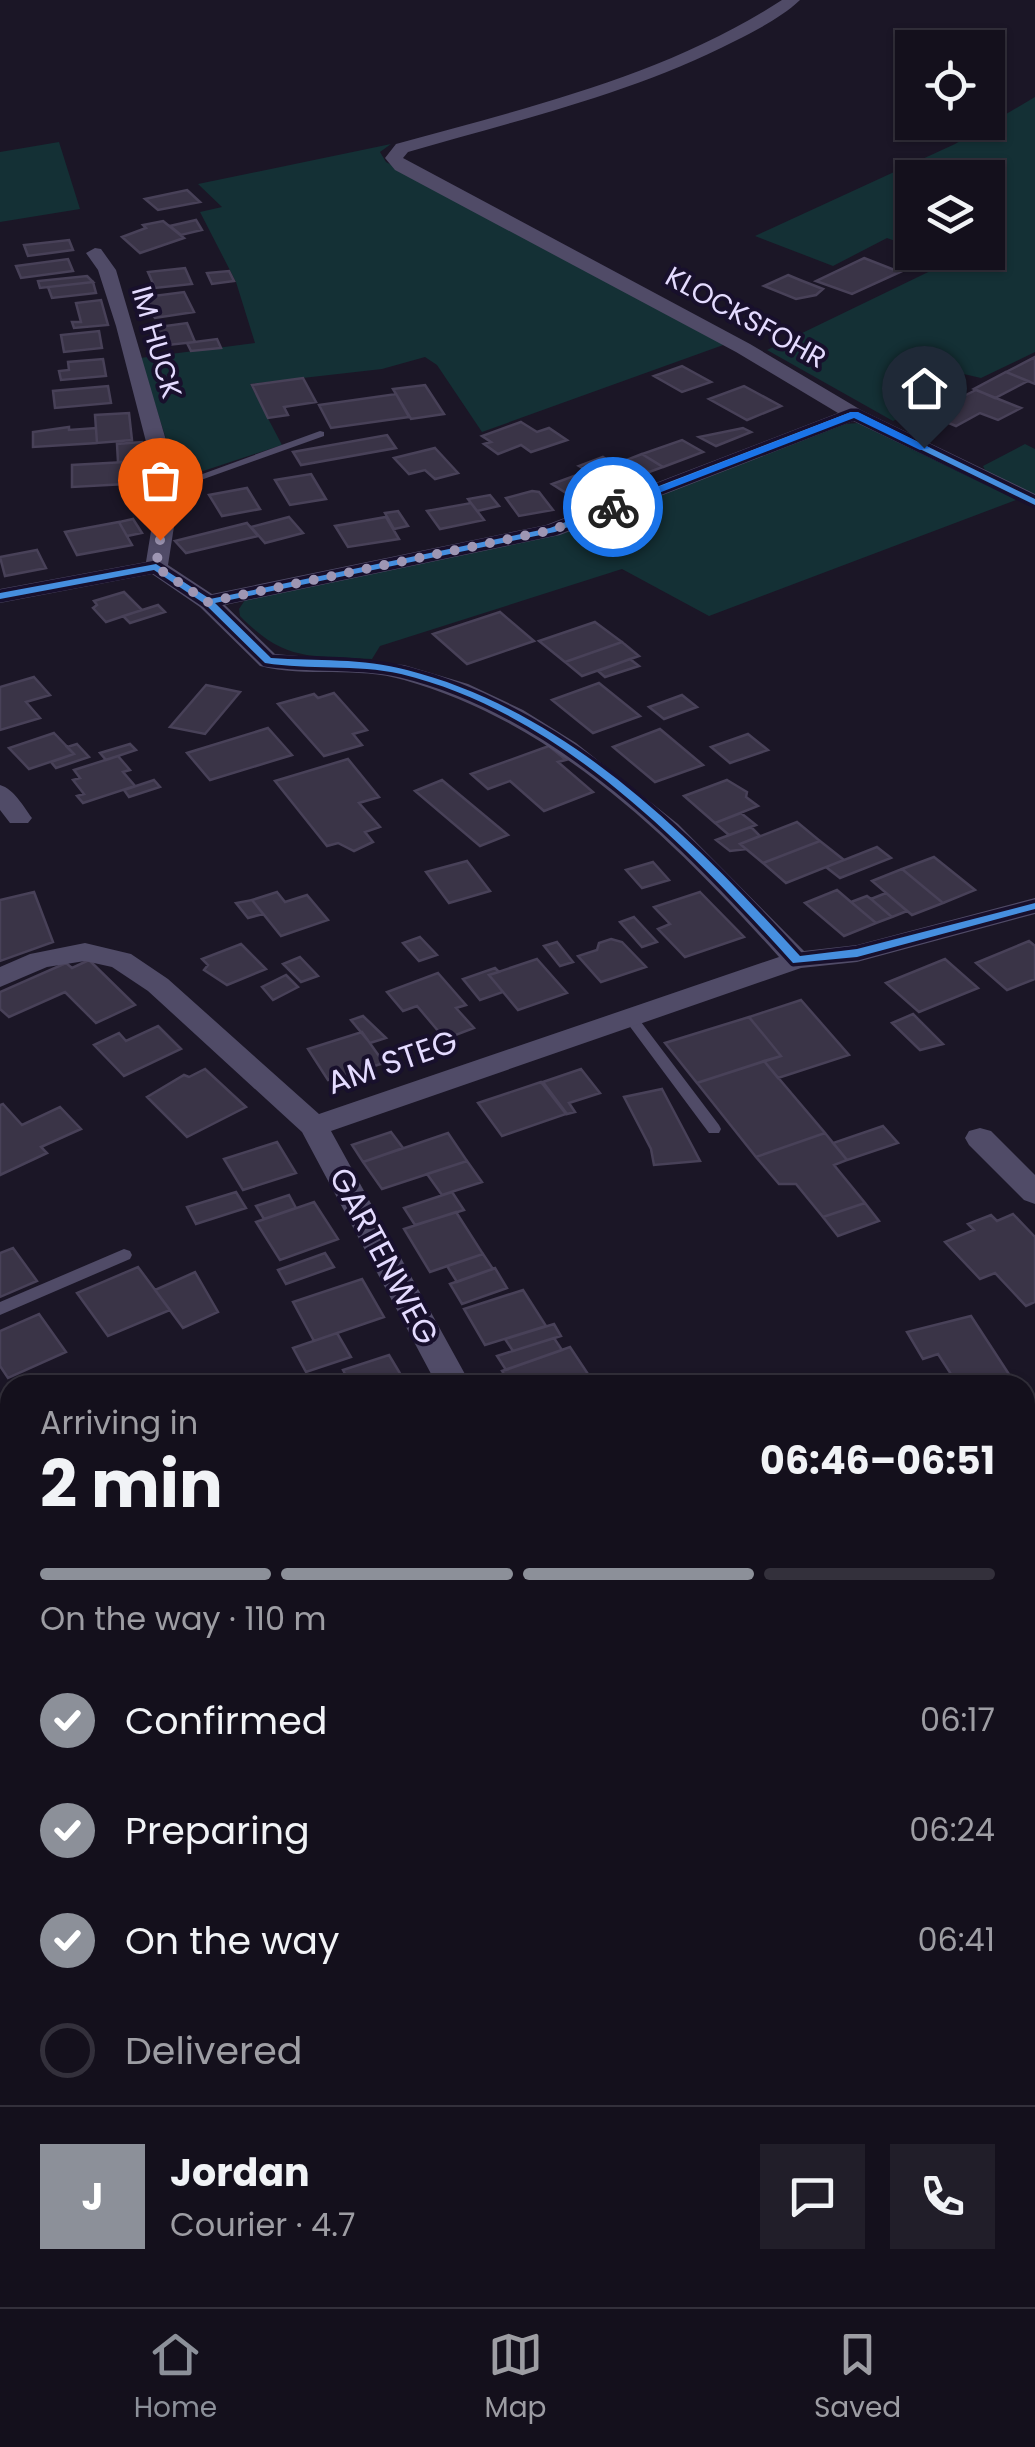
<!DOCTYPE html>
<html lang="en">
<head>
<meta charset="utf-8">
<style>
	:root { --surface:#14101c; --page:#211e29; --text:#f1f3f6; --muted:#9d9da3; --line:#33303b; --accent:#8c9099 }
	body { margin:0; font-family:Poppins,sans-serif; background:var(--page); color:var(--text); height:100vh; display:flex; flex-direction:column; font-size:38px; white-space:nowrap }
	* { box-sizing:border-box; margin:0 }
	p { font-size:32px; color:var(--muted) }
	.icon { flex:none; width:55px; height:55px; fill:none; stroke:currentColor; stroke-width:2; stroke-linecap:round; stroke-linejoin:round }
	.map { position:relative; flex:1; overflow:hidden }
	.panel { position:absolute; left:0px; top:1375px; width:1035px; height:932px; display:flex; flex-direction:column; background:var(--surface); border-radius:30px 30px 0 0; box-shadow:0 2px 8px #0004,0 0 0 2px var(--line) }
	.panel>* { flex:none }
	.fabs { position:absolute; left:895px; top:30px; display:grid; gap:20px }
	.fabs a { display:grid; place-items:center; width:110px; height:110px; border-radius:0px; background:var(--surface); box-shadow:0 2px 8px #0004,0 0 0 2px var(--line); font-size:50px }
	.pin { position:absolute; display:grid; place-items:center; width:85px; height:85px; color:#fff; margin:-102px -42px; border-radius:50% 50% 50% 0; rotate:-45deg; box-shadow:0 0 10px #0007 }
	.pin .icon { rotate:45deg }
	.courier { position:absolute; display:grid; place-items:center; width:100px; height:100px; margin:-50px; border:8px solid #1a73e8; border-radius:50%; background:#fff; color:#222; box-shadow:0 2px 12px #0007 }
	.summary em { font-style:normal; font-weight:700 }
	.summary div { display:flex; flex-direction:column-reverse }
	.summary { display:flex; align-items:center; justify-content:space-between; height:170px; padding:0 40px }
	h1 { font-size:65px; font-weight:700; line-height:75px }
	.bar { display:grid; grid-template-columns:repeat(4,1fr); gap:15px 10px; align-content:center; height:120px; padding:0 40px }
	.bar i { height:12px; border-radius:8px; background:var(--line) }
	.bar .selected { background:var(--accent) }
	.bar p { grid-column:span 4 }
	.line { display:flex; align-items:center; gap:25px; padding:0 40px; border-top:2px solid var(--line) }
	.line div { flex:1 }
	.round { display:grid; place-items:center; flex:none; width:105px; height:105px; border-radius:0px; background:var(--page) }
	ol { padding:0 40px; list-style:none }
	li { display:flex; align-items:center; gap:30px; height:110px }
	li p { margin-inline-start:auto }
	li .icon { padding:10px; border-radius:50%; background:var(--accent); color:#fff; stroke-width:4 }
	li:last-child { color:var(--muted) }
	li i { width:55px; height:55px; border:5px solid var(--line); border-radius:50% }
	.tab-bar { display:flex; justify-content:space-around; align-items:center; height:140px; border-top:2px solid var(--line); background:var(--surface); font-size:28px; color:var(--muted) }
	.tab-bar a { display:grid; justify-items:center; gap:5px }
	.tab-bar .selected { color:var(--accent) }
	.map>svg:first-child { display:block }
</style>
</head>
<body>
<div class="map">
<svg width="1035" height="2307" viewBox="0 0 1035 2307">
	<rect width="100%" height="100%" fill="#1b1626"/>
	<path fill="#143035" d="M1035 97V352L981 378 942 369 907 384 933 402 893 421 767 350 951 261 928 253 988 252V178H912V247L887 238 833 266 755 236 955 144Z
		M59 142 80 209 0 222V152Z
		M391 144 380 152 386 162 726 344 482 432 437 365 425 357 382 369 250 384 282 445 179 479 140 358 255 343 236 282 200 212 222 207 198 184Z
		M859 423 873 426 1016 500 709 616 622 569 380 646 372 659C311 655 286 663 240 616L239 609 245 600 568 530 844 424Z
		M1025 444 1035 449V496L986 472 983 466Z
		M705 2298H1003L1008 2307H711Z"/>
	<path fill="#3a3447" stroke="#484158" stroke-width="2.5" d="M187 190 200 202 158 210 145 199Z
		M196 220 202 230 181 235 170 226Z
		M163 221 184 238 140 253 122 237 146 228 143 225Z
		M69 240 73 250 28 256 24 245Z
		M864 258 900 272 852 294 816 281Z
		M68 259 73 271 21 278 16 266Z
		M185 268 192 284 155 288 148 272Z
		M229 271 234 281 212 284 207 273Z
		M788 275 800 280 823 289 816 295 796 299 764 286Z
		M87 276 93 282 40 288 38 281Z
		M93 282 96 293 52 298 48 287Z
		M184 292 194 312 155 318 144 305 149 303 146 297Z
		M101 300 108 325 74 328 72 322H81L76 303Z
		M187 323 195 342 159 346 151 328Z
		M99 331 102 348 64 352 61 335Z
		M217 339 221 348 191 351 187 343Z
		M1035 357V384L1006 372Z
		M103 359 106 376 61 380 59 371 69 370 68 362Z
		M682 366 711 382 682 392 654 376Z
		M1006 372 1028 381 995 398 974 389Z
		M303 378 316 402 284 407 288 415 268 418 252 385Z
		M425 385 444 414 411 419 393 389Z
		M108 386 111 403 55 408 53 391Z
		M744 386 781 406 747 420 709 399Z
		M976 390 1021 408 998 420 980 413 956 426 927 414Z
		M396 394 409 417 331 428 319 405Z
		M129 413 132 440 97 443 95 415Z
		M521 422 537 432 549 428 567 440 531 452 521 445 498 454 484 444 491 442 482 436Z
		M69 427V430L96 428 97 443 33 447V432Z
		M743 428 751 432 716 446 699 437Z
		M387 435 396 448 301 465 293 452Z
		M682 440 703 452 663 467 642 454Z
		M142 442 143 461 118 462 117 444Z
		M435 448 458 473 435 479 425 470 409 474 394 458Z
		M642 454 663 467 649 472 629 459Z
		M603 457 633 476 574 498 552 484 588 471 579 466Z
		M143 461 144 483 72 487V465Z
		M311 474 326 499 290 505 275 480Z
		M247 488 260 509 222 516 209 495Z
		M532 491 539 492 553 510 519 516 506 498Z
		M490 495 499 506 477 511 468 499Z
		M471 503 484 520 440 529 427 511Z
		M398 511 408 526 394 529 385 513Z
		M289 517 303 533 265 543 251 527Z
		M386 517 399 539 348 547 335 526Z
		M133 519 142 533 127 536 119 522Z
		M119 522 132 545 77 555 65 532Z
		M247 523 258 536 186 553 175 541Z
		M37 550 46 568 5 576 0 557Z
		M124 592 142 610 106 622 93 608 97 605 94 601Z
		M158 605 165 612 130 623 123 616Z
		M500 612 534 641 467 664 433 634Z
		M595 622 622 642 565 662 539 641Z
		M622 642 639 656 582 676 565 662Z
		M630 659 639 666 605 677 598 671Z
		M34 677 50 695 26 702 40 718 0 730V687Z
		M599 683 640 716 593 733 552 700Z
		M206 685 240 692 205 734 170 727Z
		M334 693 367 730 353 734 362 745 324 756 278 704 314 694 318 698Z
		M682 695 697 707 664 719 649 707Z
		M268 728 292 755 210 780 187 753Z
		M660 729 703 765 655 782 613 747Z
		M54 733 74 754 29 769 9 748Z
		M748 734 768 750 730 763 711 747Z
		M77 744 89 757 56 768 51 762 74 754 67 747Z
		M130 744 136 750 106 760 100 753Z
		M549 746 566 760 558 762 593 792 544 811 510 781 488 789 471 774Z
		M118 756 130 770 123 772 135 786 83 803 77 796 84 794 73 780 80 778 74 770Z
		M348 759 379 797 359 803 380 827 365 832 373 842 354 851 338 843 327 846 275 781Z
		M154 780 160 787 129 797 124 790Z
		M442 780 508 835 480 846 415 791Z
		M727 780 747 792 746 797 758 806 715 823 684 796Z
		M741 813 756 825 729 835 715 823Z
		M797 822 820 841 763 863 740 844Z
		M751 827 760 836 740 844 746 849 730 851 716 840Z
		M820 841 844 860 786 883 763 863Z
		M877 847 891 858 840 878 826 867Z
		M934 857 975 890 943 903 902 869Z
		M467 861 490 891 449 903 426 872Z
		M653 862 669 880 642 888 626 870Z
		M902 869 943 903 912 915 872 881Z
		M837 890 851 902 876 923 844 936 805 903Z
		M34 892 53 942 0 961V900Z
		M277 892 285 902 307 895 328 920 281 936 252 900Z
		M700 892 744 937 685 957 658 929 670 924 654 907Z
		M886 893 907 911 892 917 871 899Z
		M867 896 871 899 892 917 876 923 851 902Z
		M252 900 263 914 248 918 236 903Z
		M634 917 657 942 642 947 620 922Z
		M420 937 437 955 419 961 403 943Z
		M611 939 622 942 646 967 601 982 578 956 597 950 599 943Z
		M1029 941 1035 946V979L1007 990 976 963Z
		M557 942 573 962 560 966 544 946Z
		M241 944 266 969 227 985 204 970 208 965 202 959Z
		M300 957 318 976 301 982 283 964Z
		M537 959 567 993 518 1010 489 975Z
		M945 959 978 988 919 1012 886 983Z
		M89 960 135 1005 96 1023 65 992 9 1017 0 1009V992L66 963 72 968Z
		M495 968 499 972 489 975 503 992 480 1000 463 979Z
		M438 973 466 1005 456 1008 474 1028 445 1039 417 1006 403 1011 387 992Z
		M286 975 298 987 273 1000 262 987Z
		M801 1000 849 1055 778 1078 764 1061 781 1056 749 1017Z
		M913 1014 943 1044 920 1050 892 1023Z
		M363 1016 386 1038 370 1043 351 1020Z
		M749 1017 781 1056 697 1083 665 1043Z
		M158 1026 181 1049 124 1076 94 1045 119 1033 126 1041Z
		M362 1032 384 1063 328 1080 308 1049Z
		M764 1061 825 1133 756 1157 697 1083Z
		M205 1069 246 1107 187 1137 147 1097 184 1075 189 1077Z
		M581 1069 600 1093 569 1103 575 1112 567 1114 543 1082Z
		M541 1082 566 1114 502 1136 478 1103Z
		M662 1089 700 1161 654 1165 651 1149 624 1097Z
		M3 1104 22 1125 60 1107 81 1129 41 1147 47 1153 0 1175V1105Z
		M883 1126 898 1143 847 1160 833 1143Z
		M391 1132 403 1148 363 1162 352 1145Z
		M448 1133 467 1161 382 1189 363 1162Z
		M825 1133 847 1160 834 1165 865 1203 823 1217 796 1184H779L756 1157Z
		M277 1142 296 1173 243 1190 224 1159Z
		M467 1161 482 1182 442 1195 427 1174Z
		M236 1192 246 1208 196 1224 187 1207Z
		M452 1192 464 1210 415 1225 404 1208Z
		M289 1195 296 1208 264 1219 256 1206Z
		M314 1202 338 1239 280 1260 256 1222Z
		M865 1203 879 1221 838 1236 823 1217Z
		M456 1212 483 1254 430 1272 404 1229Z
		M1013 1214 1035 1237V1302L1026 1306 995 1273 980 1279 945 1242 974 1230 968 1224 991 1215 997 1221Z
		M13 1248 37 1281 0 1297V1253Z
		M325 1253 334 1267 286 1284 278 1270Z
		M483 1254 493 1269 457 1282 447 1266Z
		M138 1267 170 1310 108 1336 77 1293Z
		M495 1268 507 1288 462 1304 450 1284Z
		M195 1272 218 1312 183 1328 155 1290Z
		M362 1279 384 1317 314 1341 293 1302Z
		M523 1290 546 1326 485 1345 464 1309Z
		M39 1314 66 1352 8 1378 0 1366V1331Z
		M971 1316 1016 1385H958L938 1354 923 1359 907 1332Z
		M554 1324 561 1336 513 1351 505 1339Z
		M337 1333 351 1357 306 1372 293 1348Z
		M554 1338 562 1350 506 1370 497 1356Z
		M570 1347 590 1377 567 1385H511L502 1371Z
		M389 1355 407 1385H351L343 1370Z
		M874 1375 879 1385 832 1384Z
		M1032 1499 1035 1551 1025 1553V1500Z
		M10 1521V1610L0 1615V1525Z
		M5 1655 10 1664V1706L0 1711V1658Z
		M1025 1703 1035 1718V1788L1025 1792Z
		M10 1706V1765L0 1770V1711Z
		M0 2137 10 2138V2236L0 2235Z
		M251 2298H364L370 2307H256Z"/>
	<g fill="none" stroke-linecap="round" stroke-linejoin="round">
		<path fill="#504b67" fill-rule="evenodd" d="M320 431 324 432V436L173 490 164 488Z
			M630 1012 635 1014 719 1125 721 1129 719 1133H709L625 1020 623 1017Z
			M124 1249 130 1251 132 1255 130 1259 0 1315V1302Z"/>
		<path fill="#504b67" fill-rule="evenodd" d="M782 0H800C782 17 757 30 735 41 632 94 518 120 408 152L403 158 750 344 861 410 1035 494V508L853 421 560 535 225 605 275 654 404 665 468 684 523 710 576 743 678 824 804 951 857 945 1035 898V914L857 962 801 968 331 1131 471 1385H437L302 1132 148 991 112 967 85 961 47 967 0 987V967L30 954 85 943 131 954 168 979 319 1114 779 957C675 842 557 723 404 680 357 666 306 678 260 666L200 607 152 574 0 603V589L146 562 158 488 116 326 98 270 86 253 95 248 101 249 116 270 180 488 168 565 212 594 546 525 838 413 736 352 395 170 385 158 396 144C529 107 665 76 782 0Z
			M0 785C14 789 23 806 32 818L28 823H10L0 810Z
			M980 1128 991 1131 1035 1175V1204L1024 1200 969 1145 965 1138 969 1131Z
			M1035 1585V1615L1025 1617V1587Z
			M10 1783V1818L0 1822V1787Z
			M0 2020 10 2024V2066L0 2062Z
			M139 2298H185L188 2307H142Z"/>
		<defs>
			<path id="cycleway" d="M851 412H857L1035 499V505L854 417 555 532 215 603 271 658C316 661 363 658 407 670 568 711 691 837 800 956L857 949 1035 903V909L857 957 793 963C687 846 559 712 401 674 356 664 309 670 265 663L205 604 154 570 0 599V593L156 564 210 599 550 528Z"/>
		</defs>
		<use href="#cycleway" stroke="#18102c" stroke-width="7"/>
		<use href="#cycleway" fill="#468fdf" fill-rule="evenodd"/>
	</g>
	<path fill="#1a73e8" d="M851 412H858L930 448 920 450 854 418 617 509 607 507Z"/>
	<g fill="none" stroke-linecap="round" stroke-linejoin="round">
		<path stroke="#9e96b3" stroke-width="10" stroke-dasharray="0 18" d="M160 540 156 567 208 602 552 530 613 507"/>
	</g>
	<g text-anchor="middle" stroke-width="8" stroke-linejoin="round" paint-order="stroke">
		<g font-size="28" fill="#e4dbff" stroke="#18102c">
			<text transform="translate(746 317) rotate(29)" y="10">KLOCKSFOHR</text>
			<text transform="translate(157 342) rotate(74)" y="10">IM HUCK</text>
		</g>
		<g font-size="32" fill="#e4dbff" stroke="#18102c">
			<text transform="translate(392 1062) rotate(-19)" y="11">AM STEG</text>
			<text transform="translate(384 1256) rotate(62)" y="11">GARTENWEG</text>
		</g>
	</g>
</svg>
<div class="fabs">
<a><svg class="icon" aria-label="locate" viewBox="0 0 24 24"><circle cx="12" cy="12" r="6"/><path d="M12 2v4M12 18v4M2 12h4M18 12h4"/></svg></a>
<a><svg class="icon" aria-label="layers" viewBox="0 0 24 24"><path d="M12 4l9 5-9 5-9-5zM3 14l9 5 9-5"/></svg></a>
</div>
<div class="pin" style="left:160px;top:540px;background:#ea580c"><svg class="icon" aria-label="bag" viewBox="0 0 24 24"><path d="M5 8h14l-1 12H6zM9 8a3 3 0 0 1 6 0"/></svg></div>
<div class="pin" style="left:924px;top:448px;background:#1f2937"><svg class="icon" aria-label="home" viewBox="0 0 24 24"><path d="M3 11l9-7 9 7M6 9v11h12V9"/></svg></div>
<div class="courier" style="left:613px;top:507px"><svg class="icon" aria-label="bike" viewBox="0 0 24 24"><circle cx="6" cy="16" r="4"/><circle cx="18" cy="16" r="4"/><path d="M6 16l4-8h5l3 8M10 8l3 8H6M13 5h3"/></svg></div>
<section class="panel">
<div class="summary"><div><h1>2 min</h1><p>Arriving in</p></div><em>06:46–06:51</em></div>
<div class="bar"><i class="selected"></i><i class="selected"></i><i class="selected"></i><i></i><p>On the way · 110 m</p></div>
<ol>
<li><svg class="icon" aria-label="check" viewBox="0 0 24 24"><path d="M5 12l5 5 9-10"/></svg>Confirmed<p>06:17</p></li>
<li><svg class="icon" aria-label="check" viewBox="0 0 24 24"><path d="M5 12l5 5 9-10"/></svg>Preparing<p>06:24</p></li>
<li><svg class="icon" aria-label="check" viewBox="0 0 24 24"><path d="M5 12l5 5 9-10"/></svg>On the way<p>06:41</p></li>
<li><i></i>Delivered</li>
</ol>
<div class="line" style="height:180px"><b class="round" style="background:var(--accent);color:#fff">J</b><div><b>Jordan</b><p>Courier · 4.7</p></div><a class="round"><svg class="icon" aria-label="chat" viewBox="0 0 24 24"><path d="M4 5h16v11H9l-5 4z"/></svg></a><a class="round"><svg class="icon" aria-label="phone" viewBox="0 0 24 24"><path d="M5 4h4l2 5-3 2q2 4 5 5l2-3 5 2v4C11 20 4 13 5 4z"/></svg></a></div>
</section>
</div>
<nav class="tab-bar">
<a class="selected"><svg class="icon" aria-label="home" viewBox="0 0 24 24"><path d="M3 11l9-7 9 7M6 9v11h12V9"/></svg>Home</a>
<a><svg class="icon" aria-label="map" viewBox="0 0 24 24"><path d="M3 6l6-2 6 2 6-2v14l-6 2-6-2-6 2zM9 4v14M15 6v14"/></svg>Map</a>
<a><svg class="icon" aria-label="saved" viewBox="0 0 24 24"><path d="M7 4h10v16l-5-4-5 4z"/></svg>Saved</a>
</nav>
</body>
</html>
